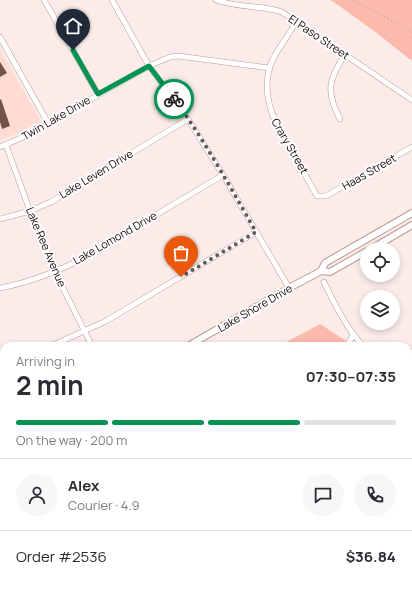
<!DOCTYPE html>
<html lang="en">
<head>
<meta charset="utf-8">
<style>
	:root { --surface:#fff; --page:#f7f7f7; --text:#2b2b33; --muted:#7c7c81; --line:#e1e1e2; --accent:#069454 }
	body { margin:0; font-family:Manrope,sans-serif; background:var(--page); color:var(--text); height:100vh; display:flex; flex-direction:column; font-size:15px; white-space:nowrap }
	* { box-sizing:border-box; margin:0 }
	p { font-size:13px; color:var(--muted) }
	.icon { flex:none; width:22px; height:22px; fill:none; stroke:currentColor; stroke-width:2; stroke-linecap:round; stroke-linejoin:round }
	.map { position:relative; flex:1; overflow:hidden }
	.side { position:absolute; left:0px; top:342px; width:412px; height:248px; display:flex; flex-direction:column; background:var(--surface); border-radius:12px 12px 0 0; box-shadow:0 2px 6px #0003 }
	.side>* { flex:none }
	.fabs { position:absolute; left:360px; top:242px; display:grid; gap:8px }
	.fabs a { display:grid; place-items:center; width:40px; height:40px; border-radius:50%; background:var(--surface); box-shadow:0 2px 6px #0003; font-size:20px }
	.pin { position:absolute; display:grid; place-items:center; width:34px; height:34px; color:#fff; margin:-41px -17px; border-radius:50% 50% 50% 0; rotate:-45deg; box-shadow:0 0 4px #0007 }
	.pin .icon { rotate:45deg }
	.courier { position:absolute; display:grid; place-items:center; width:40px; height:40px; margin:-20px; border:3px solid #069454; border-radius:50%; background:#fff; color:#222; box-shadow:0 1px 5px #0007 }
	.overview em { font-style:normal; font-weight:700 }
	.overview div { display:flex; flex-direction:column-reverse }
	.overview { display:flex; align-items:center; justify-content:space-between; height:68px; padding:0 16px }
	h1 { font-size:26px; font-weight:700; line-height:30px }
	.bar { display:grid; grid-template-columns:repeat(4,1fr); gap:6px 4px; align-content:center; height:48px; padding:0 16px }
	.bar i { height:5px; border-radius:3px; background:var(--line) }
	.bar .active { background:var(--accent) }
	.bar p { grid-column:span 4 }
	.line { display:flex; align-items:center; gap:10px; padding:0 16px; border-top:1px solid var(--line) }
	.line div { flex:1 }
	.round { display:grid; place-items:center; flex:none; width:42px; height:42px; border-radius:21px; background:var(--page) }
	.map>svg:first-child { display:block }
</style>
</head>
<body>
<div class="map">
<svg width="412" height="590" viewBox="0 0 412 590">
	<rect width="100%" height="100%" fill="#fbece9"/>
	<path fill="#ffdbd3" d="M0 50 41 121 10 137 0 140Z"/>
	<path fill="#fcbaac" d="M330 0H412V61L378 34 338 5Z
		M320 324 354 346H279Z
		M412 357V590H0V465L4 464V586H203L205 588 217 586H408V359Z"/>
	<path fill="#ef8f7d" d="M408 413H412V511L408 512Z"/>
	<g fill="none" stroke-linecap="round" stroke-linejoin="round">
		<path stroke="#ef8f7d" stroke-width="1.5" d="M0 571H4"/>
	</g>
	<path fill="#71534c" d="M0 62 7 73 0 77Z
		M1 99 10 126 2 129 0 122V100Z"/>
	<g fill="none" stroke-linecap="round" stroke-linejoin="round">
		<defs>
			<path id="minor" d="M44 0 98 94
				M112 0 149 66 188 119 223 175 289 288
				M216 0C237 8 261 5 282 12L412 100
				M297 21C289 34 279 47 272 61 264 80 267 102 275 121L317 196H326L412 147
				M0 37 48 123
				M340 119C325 90 329 81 345 54
				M6 145 30 211 55 272 92 346
				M0 147 28 135 149 66 170 57 178 56 270 68
				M0 219 30 211 51 202 188 119
				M324 282C335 305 346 327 363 346
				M0 288C27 283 53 273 78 261L223 175
				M51 346 106 321 256 232
				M347 346 353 335
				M408 351H412
				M0 358 4 357
				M408 368H412
				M0 469 4 468"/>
			<path id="major" d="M371 249 412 225
				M321 271 325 263 412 213
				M321 271 330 272 367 251
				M188 346 289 288 321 271
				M0 421 4 420"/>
		</defs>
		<use href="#minor" stroke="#bc9a93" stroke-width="6"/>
		<use href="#major" stroke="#bc9a93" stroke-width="8"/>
		<path stroke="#aa9d9a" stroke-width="1" stroke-dasharray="1 3" stroke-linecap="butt" d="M352 0 401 25 412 33
			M408 395H412
			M0 491 4 490
			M0 522 4 515
			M408 526 412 525
			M0 531 4 529
			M2 535 4 537
			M408 554H412
			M0 575 4 573
			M0 577H4
			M165 586 172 590
			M147 590 155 586"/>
		<use href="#minor" stroke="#fff" stroke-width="5"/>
		<use href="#major" stroke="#fff" stroke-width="6"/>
		<path stroke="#aa9d9a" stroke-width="1" stroke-dasharray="1 3" stroke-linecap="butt" d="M0 529 2 535"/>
	</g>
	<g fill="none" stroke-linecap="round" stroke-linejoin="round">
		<path stroke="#655856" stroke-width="4" stroke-dasharray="0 7.2" d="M174 99C205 141 230 187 256 232L181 277"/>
		<path stroke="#069454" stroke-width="5" d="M73 50 98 94 149 66 174 99"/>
	</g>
	<g text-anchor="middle" stroke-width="4" stroke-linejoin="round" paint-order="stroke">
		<g font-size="11" fill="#140907" stroke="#fdfdfd">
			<text transform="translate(319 37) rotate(34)" y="4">El Paso Street</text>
			<text transform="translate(56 118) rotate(-30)" y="4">Twin Lake Drive</text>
			<text transform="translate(290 146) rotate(60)" y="4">Crary Street</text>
			<text transform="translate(369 172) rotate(-30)" y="4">Haas Street</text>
			<text transform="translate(96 174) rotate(-31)" y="4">Lake Leven Drive</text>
			<text transform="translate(115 238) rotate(-30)" y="4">Lake Lomond Drive</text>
			<text transform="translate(46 247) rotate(67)" y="4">Lake Ree Avenue</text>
			<text transform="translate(255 308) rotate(-30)" y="4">Lake Shore Drive</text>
		</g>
	</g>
</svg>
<div class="fabs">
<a><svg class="icon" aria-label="locate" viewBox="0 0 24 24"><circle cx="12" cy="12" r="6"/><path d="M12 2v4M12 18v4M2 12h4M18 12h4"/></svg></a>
<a><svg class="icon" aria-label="layers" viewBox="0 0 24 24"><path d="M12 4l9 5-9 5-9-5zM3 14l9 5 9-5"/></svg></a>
</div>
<div class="pin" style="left:181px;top:277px;background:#ea580c"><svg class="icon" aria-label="bag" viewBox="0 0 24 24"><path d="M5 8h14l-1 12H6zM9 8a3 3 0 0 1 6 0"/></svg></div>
<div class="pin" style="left:73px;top:50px;background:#1f2937"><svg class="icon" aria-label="home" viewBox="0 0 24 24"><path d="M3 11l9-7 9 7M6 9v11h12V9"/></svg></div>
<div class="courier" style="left:174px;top:99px"><svg class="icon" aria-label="bike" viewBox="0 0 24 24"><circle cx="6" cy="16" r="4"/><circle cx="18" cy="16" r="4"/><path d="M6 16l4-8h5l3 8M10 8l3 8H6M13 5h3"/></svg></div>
<section class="side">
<div class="overview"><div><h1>2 min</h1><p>Arriving in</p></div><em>07:30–07:35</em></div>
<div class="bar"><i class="active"></i><i class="active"></i><i class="active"></i><i></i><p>On the way · 200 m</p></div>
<div class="line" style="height:72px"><a class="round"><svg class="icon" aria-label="person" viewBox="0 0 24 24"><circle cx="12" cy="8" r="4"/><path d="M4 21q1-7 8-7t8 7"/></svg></a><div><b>Alex</b><p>Courier · 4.9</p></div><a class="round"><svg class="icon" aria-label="chat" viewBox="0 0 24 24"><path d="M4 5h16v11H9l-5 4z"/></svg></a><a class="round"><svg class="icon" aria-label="phone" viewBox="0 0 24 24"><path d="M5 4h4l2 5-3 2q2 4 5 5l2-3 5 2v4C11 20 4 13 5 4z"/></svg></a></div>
<div class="line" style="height:52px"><div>Order #2536</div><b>$36.84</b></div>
</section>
</div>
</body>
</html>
